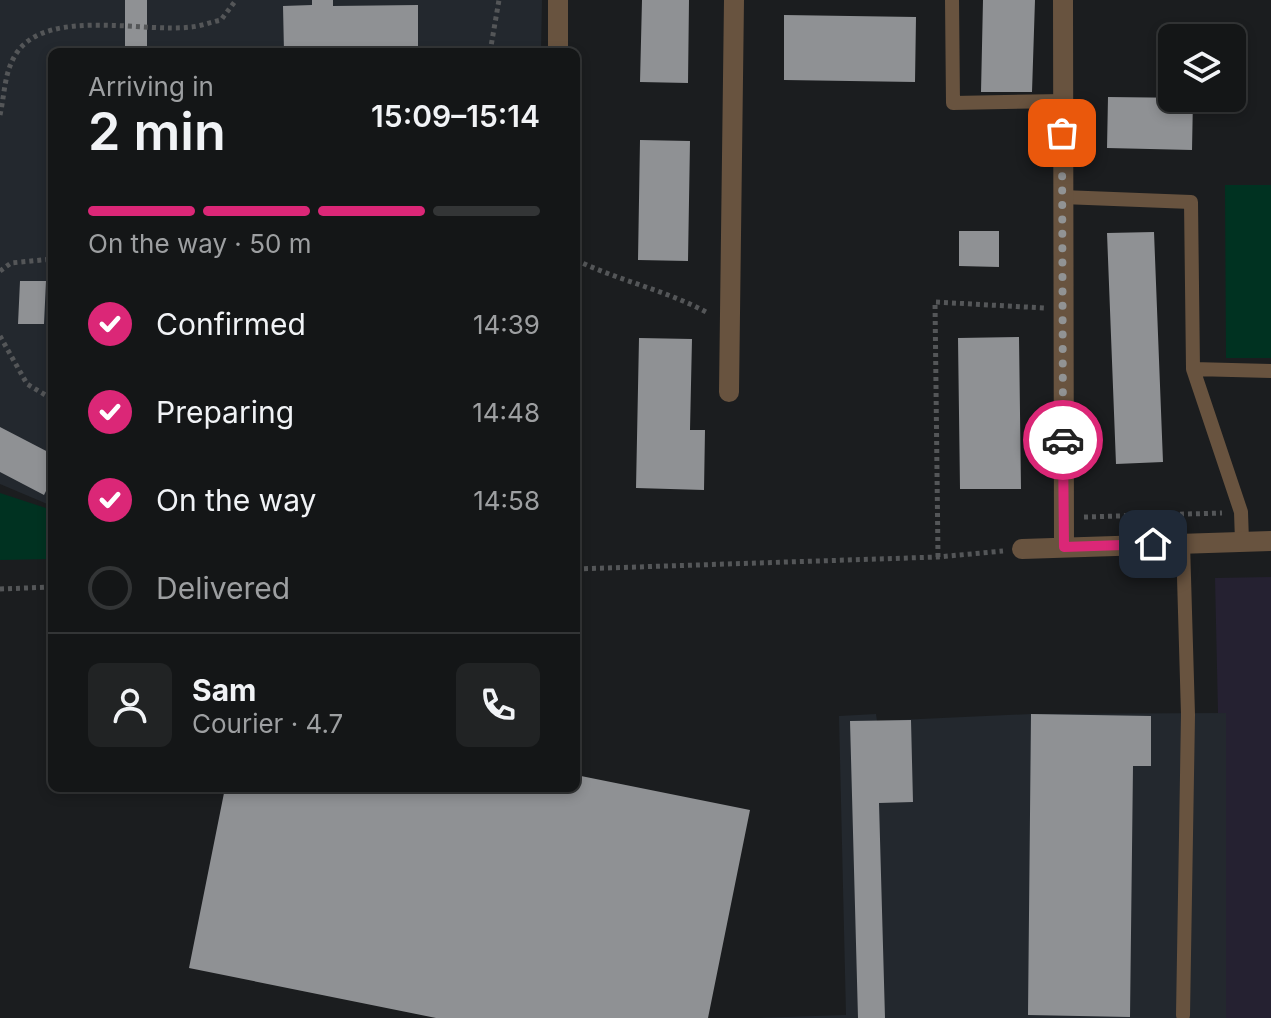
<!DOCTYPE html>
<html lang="en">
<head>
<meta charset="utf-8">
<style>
	:root { --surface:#141617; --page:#212324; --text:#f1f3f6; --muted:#9d9fa1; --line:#333536; --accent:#db2777 }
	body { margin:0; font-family:Inter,sans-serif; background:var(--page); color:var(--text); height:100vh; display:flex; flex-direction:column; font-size:30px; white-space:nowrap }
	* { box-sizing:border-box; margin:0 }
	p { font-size:26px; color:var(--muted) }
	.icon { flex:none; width:44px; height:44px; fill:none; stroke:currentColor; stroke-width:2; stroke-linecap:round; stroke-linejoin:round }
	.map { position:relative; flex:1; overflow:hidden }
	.sheet { position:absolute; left:48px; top:48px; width:532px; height:744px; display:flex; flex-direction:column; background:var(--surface); border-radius:12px; box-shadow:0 4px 12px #0003,0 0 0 2px var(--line) }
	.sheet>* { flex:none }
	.tools { position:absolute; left:1158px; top:24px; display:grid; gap:16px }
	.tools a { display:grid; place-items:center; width:88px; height:88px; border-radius:12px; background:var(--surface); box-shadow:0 4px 12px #0003,0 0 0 2px var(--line); font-size:40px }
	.pin { position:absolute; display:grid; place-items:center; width:68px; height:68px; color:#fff; margin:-34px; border-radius:16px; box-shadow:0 4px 12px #0006 }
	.courier { position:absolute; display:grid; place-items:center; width:80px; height:80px; margin:-40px; border:6px solid #db2777; border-radius:50%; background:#fff; color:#222; box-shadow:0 2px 10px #0007 }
	.headline em { font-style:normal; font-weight:600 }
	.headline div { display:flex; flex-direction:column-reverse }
	.headline { display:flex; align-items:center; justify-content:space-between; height:136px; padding:0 40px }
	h1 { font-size:52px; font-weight:600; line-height:60px }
	.bar { display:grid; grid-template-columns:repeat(4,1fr); gap:12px 8px; align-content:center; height:96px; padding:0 40px }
	.bar i { height:10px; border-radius:6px; background:var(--line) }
	.bar .active { background:var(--accent) }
	.bar p { grid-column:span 4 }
	.line { display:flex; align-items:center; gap:20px; padding:0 40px; border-top:2px solid var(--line) }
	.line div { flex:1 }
	.round { display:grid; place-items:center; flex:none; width:84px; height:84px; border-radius:12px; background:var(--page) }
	ol { padding:0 40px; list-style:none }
	li { display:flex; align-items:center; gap:24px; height:88px }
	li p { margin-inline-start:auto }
	li .icon { padding:8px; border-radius:50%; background:var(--accent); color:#fff; stroke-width:4 }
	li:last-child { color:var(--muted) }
	li i { width:44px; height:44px; border:4px solid var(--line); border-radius:50% }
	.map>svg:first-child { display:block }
</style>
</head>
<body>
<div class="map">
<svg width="1271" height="1018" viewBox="0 0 1271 1018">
	<rect width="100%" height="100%" fill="#1b1d1f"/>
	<path fill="#252131" d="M1271 577V1018H1226V714L1218 713 1215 578Z"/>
	<path fill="#23282e" d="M0 0H542L541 52H52V506L0 484Z
		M1226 713V1018H758L846 1015 839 716 876 714 877 721 1031 714Z"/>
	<path fill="#003221" d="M1225 185H1271V358H1226Z
		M0 493 52 510V559L0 560Z"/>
	<path fill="#8f9194" d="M125 0H147V52H125Z
		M312 0H333V6L418 5V52H284L283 6 312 5Z
		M642 0H689L688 83 640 82Z
		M983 0H1035L1032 92H981Z
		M784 15 916 17 915 82 784 80Z
		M1108 97 1193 98 1192 150 1107 148Z
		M640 140 690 141 688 261 638 260Z
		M959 231H999V267L959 266Z
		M1154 232 1163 462 1116 464 1107 233Z
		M20 281H46L44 324H18Z
		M1019 337 1021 489H960L958 338Z
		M639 338 692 339 690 430H705L704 490 636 488Z
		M0 427 52 454V479L44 495 0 472Z
		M1031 714 1151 716V766H1133L1130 1017 1028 1015Z
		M911 720 913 802 879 803 885 1018H858L850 721Z
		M576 775 750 810 708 1018H436L189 968 225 788H576Z"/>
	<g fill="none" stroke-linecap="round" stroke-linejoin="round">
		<path stroke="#545658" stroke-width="5" stroke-dasharray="4 4" stroke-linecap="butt" d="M490 52 499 0
			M0 115C5 93 4 70 18 51 50 8 145 33 191 27 201 26 211 22 221 20L236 0
			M576 260C619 281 666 290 708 313
			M0 271 11 263 52 259
			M0 336 27 384 52 399
			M1084 517 1222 513
			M938 557 935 302 1044 308
			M576 569 938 557 1003 551
			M0 589 52 587"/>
		<path stroke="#68533f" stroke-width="14" d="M952 0 953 103 1063 101
			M1062 197 1191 202 1193 369 1241 512 1242 541
			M1193 369 1271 371
			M1183 1015 1188 715 1183 543"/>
		<path stroke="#68533f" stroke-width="20" d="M1063 0 1064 547
			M558 52V0
			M729 392 734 0
			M1022 549 1271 541"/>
	</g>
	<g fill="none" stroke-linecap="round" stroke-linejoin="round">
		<path stroke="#919394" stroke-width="8" stroke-dasharray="0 14.4" d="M1062 133 1063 440"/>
		<path stroke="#db2777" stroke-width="10" d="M1063 440 1064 547 1153 544"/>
	</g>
</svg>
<div class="tools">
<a><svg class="icon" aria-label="layers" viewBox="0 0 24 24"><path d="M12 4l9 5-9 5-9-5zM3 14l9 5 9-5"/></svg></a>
</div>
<div class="pin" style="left:1062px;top:133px;background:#ea580c"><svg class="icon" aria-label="bag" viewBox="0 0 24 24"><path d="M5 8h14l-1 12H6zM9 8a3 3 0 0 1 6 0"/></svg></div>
<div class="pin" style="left:1153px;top:544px;background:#1f2937"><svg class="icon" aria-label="home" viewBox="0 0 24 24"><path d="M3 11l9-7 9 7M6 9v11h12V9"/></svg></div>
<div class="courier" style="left:1063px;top:440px"><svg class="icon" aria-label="car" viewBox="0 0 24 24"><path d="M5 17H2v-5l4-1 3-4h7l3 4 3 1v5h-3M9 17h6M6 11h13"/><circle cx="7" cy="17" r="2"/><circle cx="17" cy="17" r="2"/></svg></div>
<section class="sheet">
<div class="headline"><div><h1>2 min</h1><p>Arriving in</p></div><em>15:09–15:14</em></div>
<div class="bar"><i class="active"></i><i class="active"></i><i class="active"></i><i></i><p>On the way · 50 m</p></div>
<ol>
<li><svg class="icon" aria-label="check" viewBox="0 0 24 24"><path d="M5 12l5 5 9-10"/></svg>Confirmed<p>14:39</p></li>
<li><svg class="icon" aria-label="check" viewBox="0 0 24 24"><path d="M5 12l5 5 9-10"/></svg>Preparing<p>14:48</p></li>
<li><svg class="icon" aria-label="check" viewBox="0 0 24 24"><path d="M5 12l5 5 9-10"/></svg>On the way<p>14:58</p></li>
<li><i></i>Delivered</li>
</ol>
<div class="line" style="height:144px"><a class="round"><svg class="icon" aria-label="person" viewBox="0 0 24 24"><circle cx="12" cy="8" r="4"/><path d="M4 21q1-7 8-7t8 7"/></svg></a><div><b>Sam</b><p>Courier · 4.7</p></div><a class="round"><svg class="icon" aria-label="phone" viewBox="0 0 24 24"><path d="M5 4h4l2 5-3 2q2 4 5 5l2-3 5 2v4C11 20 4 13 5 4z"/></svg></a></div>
</section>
</div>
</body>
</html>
